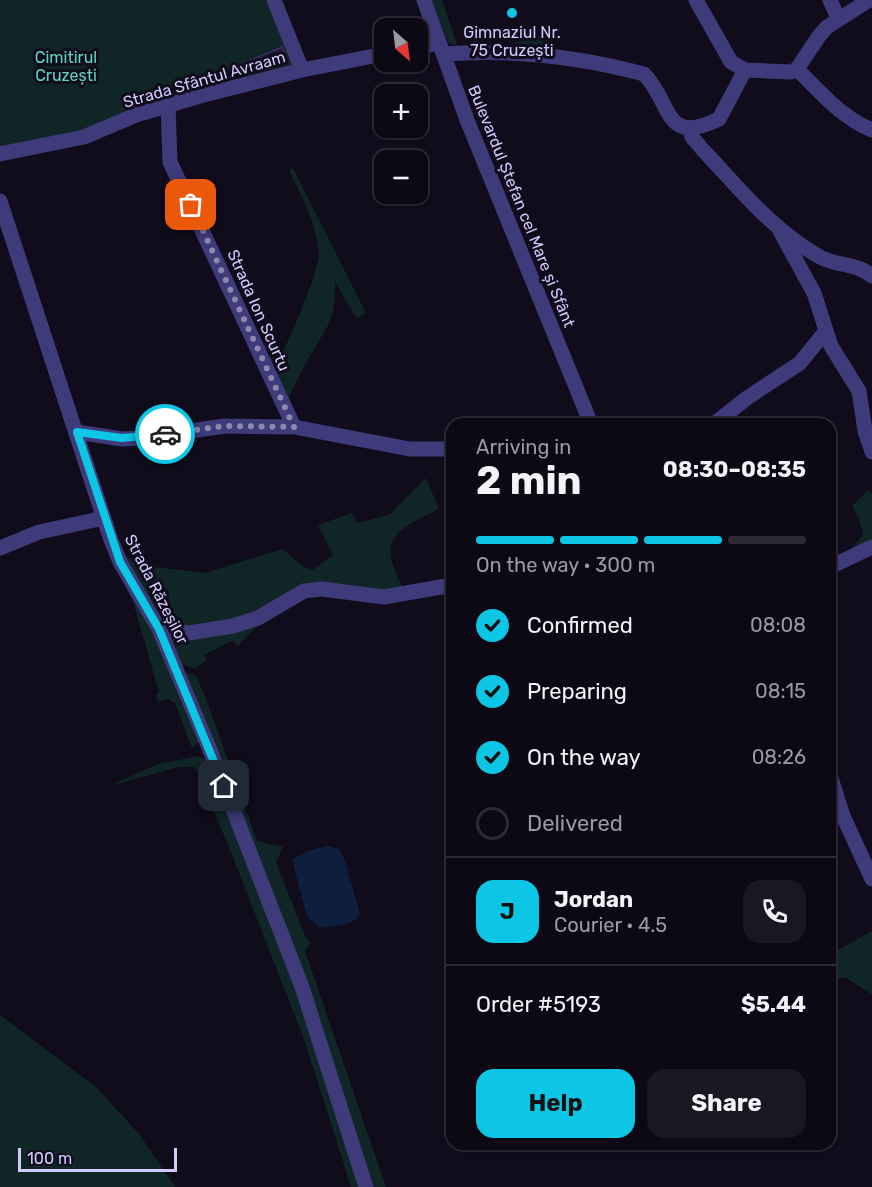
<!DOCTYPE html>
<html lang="en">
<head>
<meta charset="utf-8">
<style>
	:root { --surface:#0c0915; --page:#1a1722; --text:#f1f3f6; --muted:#9a9aa0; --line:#2c2a34; --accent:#0dc6e5 }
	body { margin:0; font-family:Rubik,sans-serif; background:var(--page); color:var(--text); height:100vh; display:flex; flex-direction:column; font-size:22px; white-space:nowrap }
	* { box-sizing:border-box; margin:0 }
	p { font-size:20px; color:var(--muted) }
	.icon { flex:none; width:33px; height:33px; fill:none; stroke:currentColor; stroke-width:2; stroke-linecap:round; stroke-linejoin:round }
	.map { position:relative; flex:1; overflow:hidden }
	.panel { position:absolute; left:446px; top:418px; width:390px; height:732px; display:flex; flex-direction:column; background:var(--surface); border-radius:18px; box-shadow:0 2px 4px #0004,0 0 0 2px var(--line) }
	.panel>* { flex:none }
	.needle { width:39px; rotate:152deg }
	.fabs { position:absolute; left:374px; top:18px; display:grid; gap:12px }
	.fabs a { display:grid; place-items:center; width:54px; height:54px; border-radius:12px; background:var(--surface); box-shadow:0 2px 4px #0004,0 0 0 2px var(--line); font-size:30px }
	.scale { position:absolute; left:18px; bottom:15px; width:159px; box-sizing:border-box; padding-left:6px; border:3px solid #d2cafc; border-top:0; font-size:16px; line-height:21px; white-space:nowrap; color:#d2cafc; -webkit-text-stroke:4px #100c1c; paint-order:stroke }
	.pin { position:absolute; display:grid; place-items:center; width:51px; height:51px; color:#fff; margin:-26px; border-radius:12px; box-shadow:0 3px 9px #0006 }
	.courier { position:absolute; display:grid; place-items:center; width:60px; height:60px; margin:-30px; border:4px solid #0dc6e5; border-radius:50%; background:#fff; color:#222; box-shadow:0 2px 8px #0007 }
	.headline em { font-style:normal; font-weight:700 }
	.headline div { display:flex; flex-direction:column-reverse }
	.headline { display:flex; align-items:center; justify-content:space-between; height:102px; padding:0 30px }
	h1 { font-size:39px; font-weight:700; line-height:45px }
	.bar { display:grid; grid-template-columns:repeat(4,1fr); gap:9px 6px; align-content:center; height:72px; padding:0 30px }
	.bar i { height:8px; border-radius:4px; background:var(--line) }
	.bar .on { background:var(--accent) }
	.bar p { grid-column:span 4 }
	.line { display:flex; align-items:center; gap:15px; padding:0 30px; border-top:2px solid var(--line) }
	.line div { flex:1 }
	.round { display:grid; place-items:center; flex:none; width:63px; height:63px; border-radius:18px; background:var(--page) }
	ol { padding:0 30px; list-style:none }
	li { display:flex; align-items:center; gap:18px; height:66px }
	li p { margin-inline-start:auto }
	li .icon { padding:6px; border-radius:50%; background:var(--accent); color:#111; stroke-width:4 }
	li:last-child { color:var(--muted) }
	li i { width:33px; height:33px; border:3px solid var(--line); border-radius:50% }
	.primary-button { display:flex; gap:12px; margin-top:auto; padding:12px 30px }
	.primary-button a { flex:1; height:69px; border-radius:18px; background:var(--accent); color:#111; font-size:24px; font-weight:700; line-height:69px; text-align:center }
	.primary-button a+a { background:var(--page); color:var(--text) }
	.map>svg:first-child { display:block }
</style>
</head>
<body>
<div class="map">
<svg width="872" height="1187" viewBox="0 0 872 1187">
	<rect width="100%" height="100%" fill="#100c1c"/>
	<path fill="#102526" d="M0 0H268L295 65 245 80 243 75H235L236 80 70 137 0 149Z
		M432 0H442L458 47 448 42Z
		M547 28 551 42 545 49 508 47Z
		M293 168 366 313 356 318 335 281C336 324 325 328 306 363 298 376 292 391 286 405L265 358 281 355C290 340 321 266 319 252 316 222 301 196 289 170Z
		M426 478 439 509C396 531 376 537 403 588L390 591 325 586 258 613 189 629 160 623 122 552 138 565 205 573 283 549 302 566 312 570 333 555 318 525 352 513 357 523 389 515Z
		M868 490 872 493V539L853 551 850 550 863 535 859 518 852 506Z
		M121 579 152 629 201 740 192 748 175 703 168 699 158 702 156 695 159 692 133 602Z
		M264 619 239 645H235L234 640 204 655 207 661 197 666 196 669 177 663 164 634Z
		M187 673 196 676 205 696 257 841 283 847 276 862 305 936 311 943 305 951 386 1187H374L315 1003 253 843 183 676Z
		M198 756 208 760 295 986 362 1187H351L305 1042 231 852 195 767H179L109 786 158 764Z
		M872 931V994L846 978 830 979V955Z
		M0 1015 97 1088 140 1135 175 1187H0Z"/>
	<path fill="#0e1f3e" d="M327 846 339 849 345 861 360 914C354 926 333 926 320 928L307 916 292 860 307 851Z"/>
	<path fill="#221a3c" stroke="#3b2d67" stroke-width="1.5" d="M282 47 286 56 243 75 239 65Z"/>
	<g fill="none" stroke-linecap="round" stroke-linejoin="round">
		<path stroke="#3f3a79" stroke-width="15" d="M274 0 302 70
			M424 0 467 120 591 424
			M696 0 731 62 745 70
			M830 0 838 18
			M417 48 439 43
			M443 54C511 49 577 56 644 74 673 104 663 146 719 119L745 70 791 72 797 69 819 36 827 27 869 0
			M797 69C820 92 842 118 872 130
			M168 105 170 162 294 427
			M690 129 692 137 703 150C739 188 773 231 820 257 836 266 857 263 872 276
			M0 154 84 137 136 115 200 96 302 70 384 54
			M0 201 111 540 120 562 159 629 210 750 302 987 366 1187
			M780 231 814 293 831 346 859 391 865 431 872 452
			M714 424 747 398 800 363 825 332
			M77 432 122 439 141 438 225 426 294 427 410 449H452
			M0 548 39 532 104 518
			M830 567 872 547
			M159 629 189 633 233 626 258 618 304 591 322 589 384 597 452 585
			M830 775 843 816 872 879"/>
	</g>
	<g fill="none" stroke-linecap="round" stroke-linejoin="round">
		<path stroke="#8e88ae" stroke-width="6" stroke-dasharray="0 10.8" d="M165 434 225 426 294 427 191 205"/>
		<path stroke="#0dc6e5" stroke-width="8" d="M165 434 122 438 77 432 120 562 159 629 224 786"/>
	</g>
	<circle fill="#0dc6e5" stroke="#100c1c" stroke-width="2" cx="512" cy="13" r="6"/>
	<g text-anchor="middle" stroke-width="6" stroke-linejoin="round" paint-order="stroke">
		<g font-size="16" fill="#d2cafc" stroke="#100c1c">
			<text x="512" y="38">Gimnaziul Nr.<tspan x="512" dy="18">75 Cruzești</tspan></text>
		</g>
		<g font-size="16" fill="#5cd7bd" stroke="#100c1c">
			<text x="66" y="63">Cimitirul<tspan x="66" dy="18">Cruzești</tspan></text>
		</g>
		<g font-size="16" fill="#d2cafc" stroke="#100c1c">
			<text transform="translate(204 79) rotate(-16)" y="6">Strada Sfântul Avraam</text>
			<text transform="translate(522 206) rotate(68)" y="6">Bulevardul Ștefan cel Mare și Sfânt</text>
			<text transform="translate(259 310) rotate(66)" y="6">Strada Ion Scurtu</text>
			<text transform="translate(157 589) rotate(63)" y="6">Strada Răzeșilor</text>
		</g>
	</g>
</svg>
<div class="fabs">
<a><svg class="needle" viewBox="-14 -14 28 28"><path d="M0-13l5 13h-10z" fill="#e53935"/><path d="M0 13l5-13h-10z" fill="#9a9aa0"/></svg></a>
<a>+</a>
<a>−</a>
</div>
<div class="scale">100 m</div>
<div class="pin" style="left:191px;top:205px;background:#ea580c"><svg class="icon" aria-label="bag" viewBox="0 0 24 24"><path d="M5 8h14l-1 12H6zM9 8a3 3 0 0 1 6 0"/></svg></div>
<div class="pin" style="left:224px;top:786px;background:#1f2937"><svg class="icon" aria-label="home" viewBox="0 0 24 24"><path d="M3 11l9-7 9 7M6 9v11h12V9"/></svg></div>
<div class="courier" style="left:165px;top:434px"><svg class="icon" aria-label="car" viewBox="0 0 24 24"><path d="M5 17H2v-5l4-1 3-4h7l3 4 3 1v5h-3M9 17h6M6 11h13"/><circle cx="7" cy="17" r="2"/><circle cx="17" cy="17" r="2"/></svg></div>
<section class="panel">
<div class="headline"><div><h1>2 min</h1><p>Arriving in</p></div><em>08:30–08:35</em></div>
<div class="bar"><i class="on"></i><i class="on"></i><i class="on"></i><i></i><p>On the way · 300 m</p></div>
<ol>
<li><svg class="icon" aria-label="check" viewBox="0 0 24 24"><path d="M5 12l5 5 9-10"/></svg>Confirmed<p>08:08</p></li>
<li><svg class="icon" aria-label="check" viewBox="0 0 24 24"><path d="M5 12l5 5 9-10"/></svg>Preparing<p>08:15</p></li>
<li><svg class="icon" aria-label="check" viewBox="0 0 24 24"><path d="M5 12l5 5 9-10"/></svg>On the way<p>08:26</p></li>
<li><i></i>Delivered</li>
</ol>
<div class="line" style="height:108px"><b class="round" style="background:var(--accent);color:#111">J</b><div><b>Jordan</b><p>Courier · 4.5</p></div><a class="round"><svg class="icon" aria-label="phone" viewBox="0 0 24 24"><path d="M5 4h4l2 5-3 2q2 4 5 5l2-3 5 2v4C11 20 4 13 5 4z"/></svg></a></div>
<div class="line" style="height:78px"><div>Order #5193</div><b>$5.44</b></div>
<div class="primary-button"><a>Help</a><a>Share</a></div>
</section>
</div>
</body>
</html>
